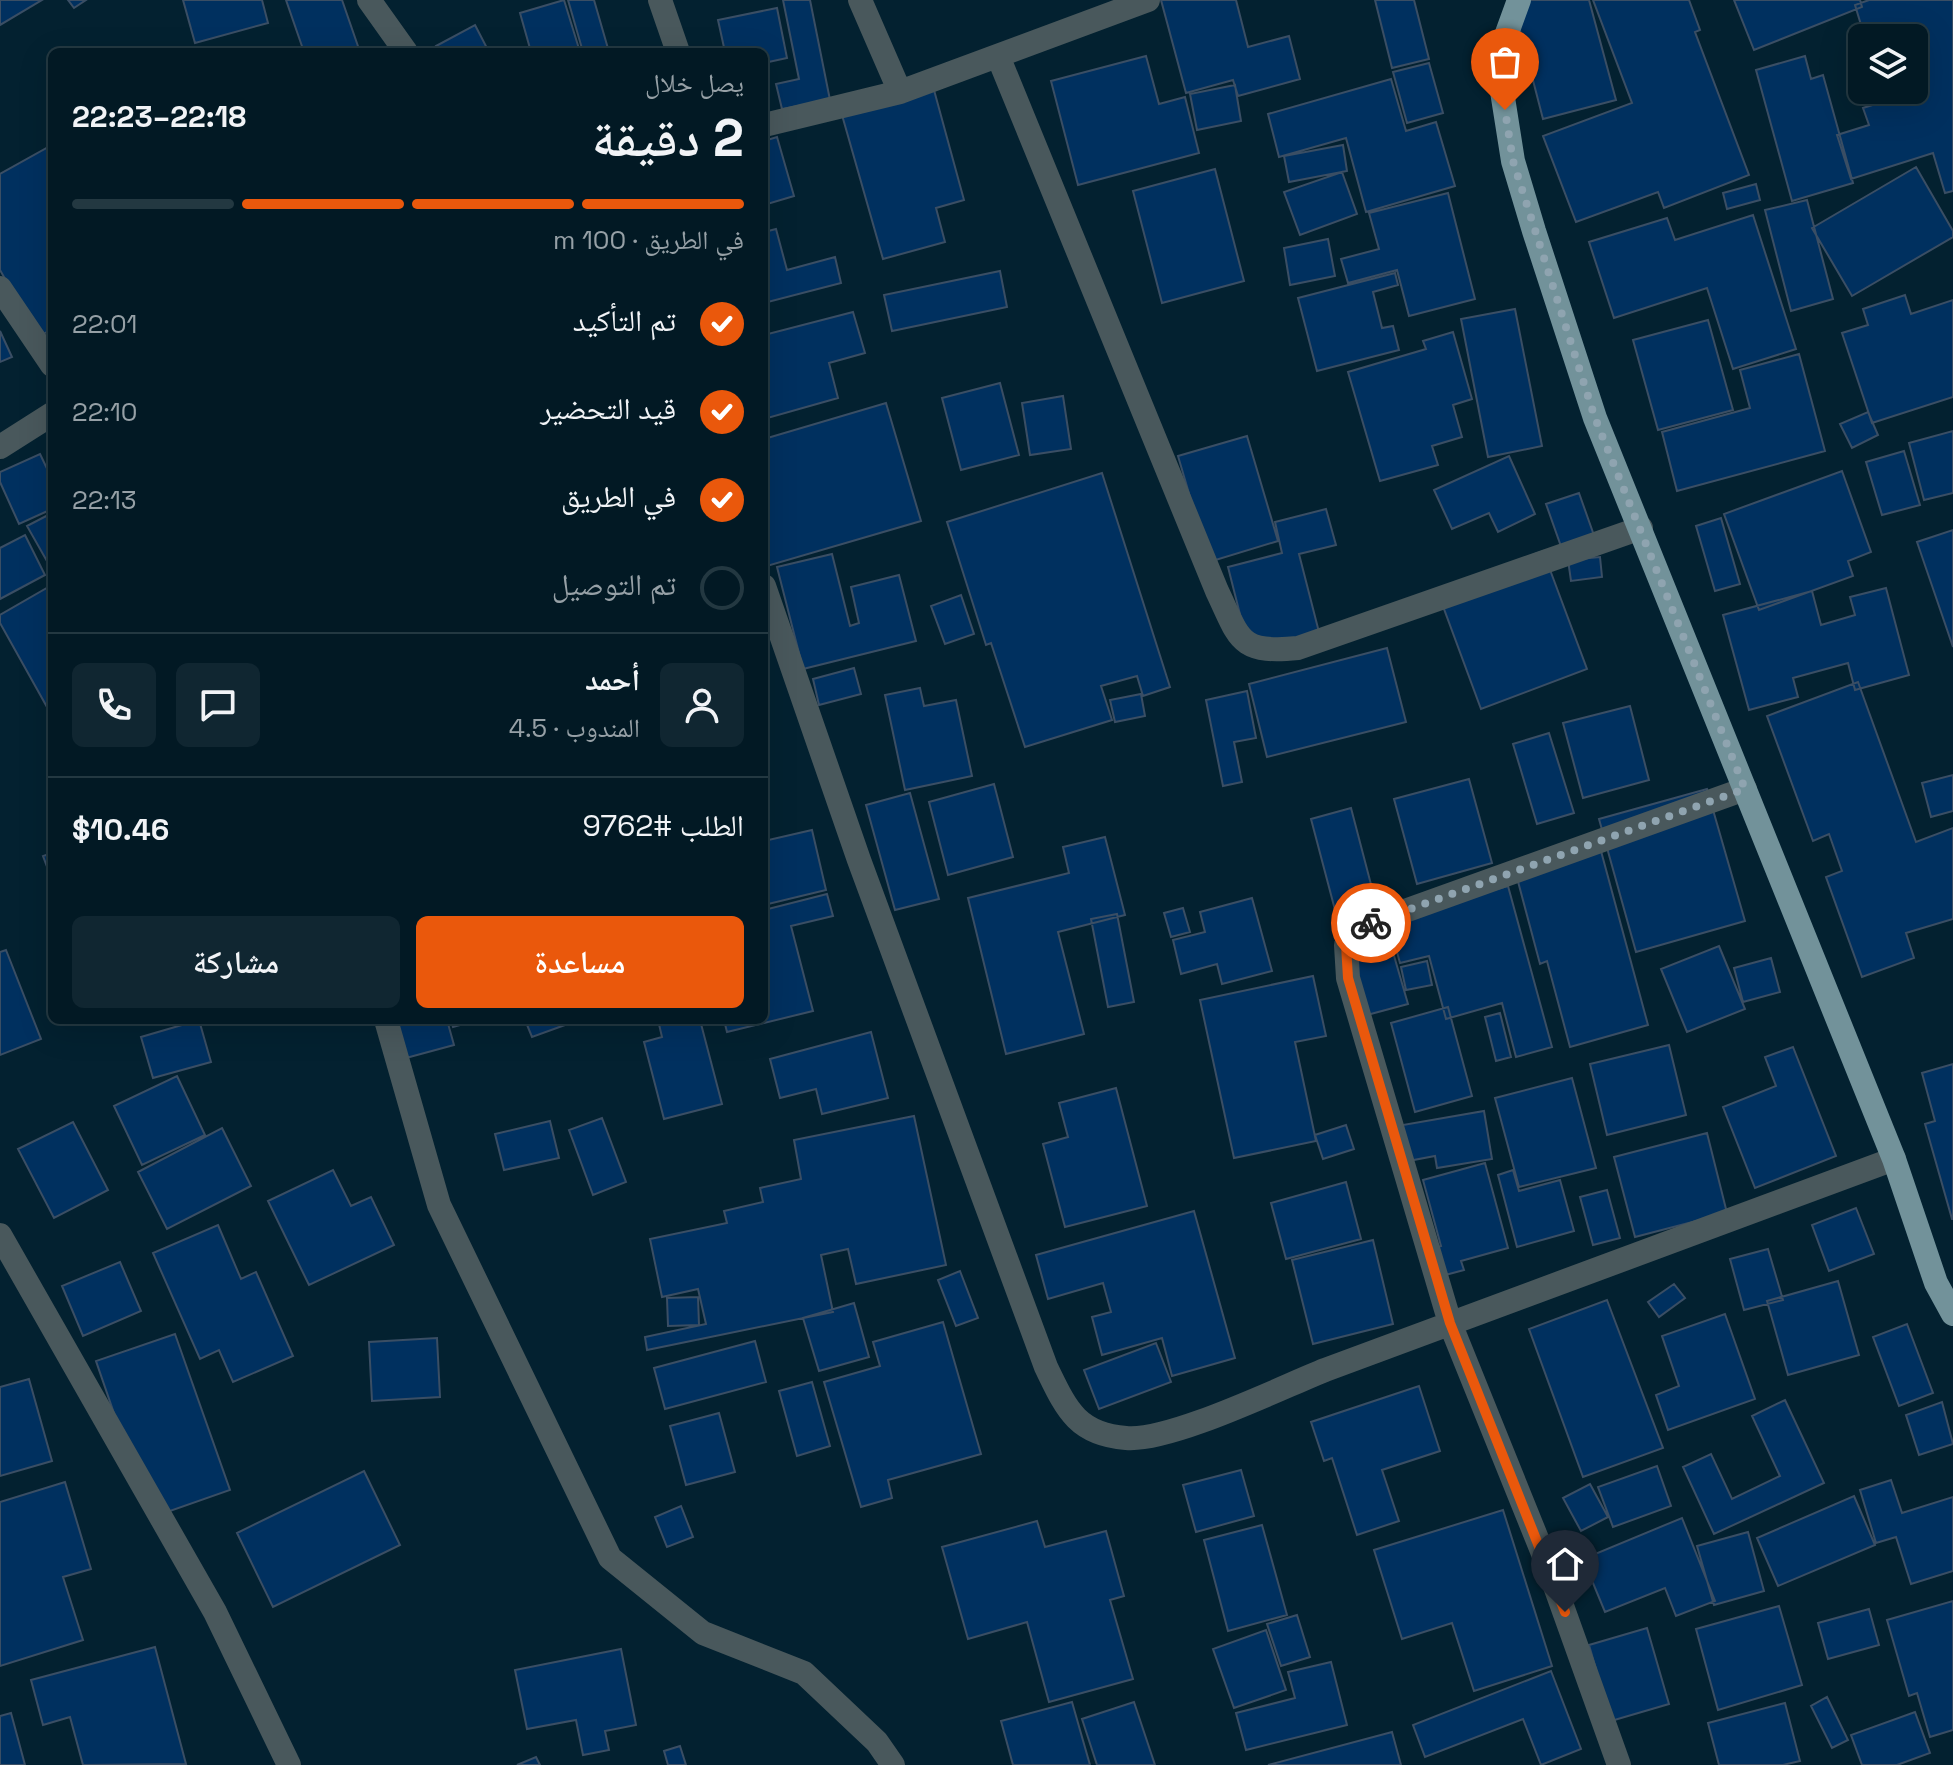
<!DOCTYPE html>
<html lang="ar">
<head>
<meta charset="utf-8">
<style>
	:root { --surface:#021924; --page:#102631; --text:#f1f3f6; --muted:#96a0a6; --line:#233841; --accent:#ea580c }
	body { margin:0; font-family:"Space Grotesk","Noto Naskh Arabic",sans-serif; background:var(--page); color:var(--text); direction:rtl; height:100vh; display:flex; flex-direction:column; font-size:30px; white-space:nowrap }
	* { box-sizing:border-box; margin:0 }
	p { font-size:26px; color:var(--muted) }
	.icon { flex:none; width:44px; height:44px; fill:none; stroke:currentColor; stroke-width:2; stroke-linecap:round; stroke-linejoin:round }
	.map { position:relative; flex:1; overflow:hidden; direction:ltr }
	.panel { position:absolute; left:48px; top:48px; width:720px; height:976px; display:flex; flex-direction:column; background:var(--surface); border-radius:12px; box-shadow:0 8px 32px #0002,0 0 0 2px var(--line); direction:rtl }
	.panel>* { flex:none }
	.controls { position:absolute; left:1848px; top:24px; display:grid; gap:16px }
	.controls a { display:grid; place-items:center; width:80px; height:80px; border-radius:12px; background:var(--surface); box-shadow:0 8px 32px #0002,0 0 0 2px var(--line); font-size:40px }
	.pin { position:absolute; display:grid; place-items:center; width:68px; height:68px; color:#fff; margin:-82px -34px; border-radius:50% 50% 50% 0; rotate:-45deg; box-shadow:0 0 8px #0007 }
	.pin .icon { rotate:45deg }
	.courier { position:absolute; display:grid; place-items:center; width:80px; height:80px; margin:-40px; border:6px solid #ea580c; border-radius:50%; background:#fff; color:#222; box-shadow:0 2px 10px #0007 }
	.head em { font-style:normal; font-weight:600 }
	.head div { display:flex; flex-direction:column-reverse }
	.head { display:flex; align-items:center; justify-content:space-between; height:136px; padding:0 24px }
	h1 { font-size:52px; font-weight:600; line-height:60px }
	.bar { display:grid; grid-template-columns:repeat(4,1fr); gap:12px 8px; align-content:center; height:96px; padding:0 24px }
	.bar i { height:10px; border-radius:6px; background:var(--line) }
	.bar .active { background:var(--accent) }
	.bar p { grid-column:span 4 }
	.line { display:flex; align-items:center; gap:20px; padding:0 24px; border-top:2px solid var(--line) }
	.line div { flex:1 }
	.round { display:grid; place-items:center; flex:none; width:84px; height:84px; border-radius:12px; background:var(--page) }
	ol { padding:0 24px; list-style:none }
	li { display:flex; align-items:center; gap:24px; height:88px }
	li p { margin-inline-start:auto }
	li .icon { padding:8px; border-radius:50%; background:var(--accent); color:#fff; stroke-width:4 }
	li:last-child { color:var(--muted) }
	li i { width:44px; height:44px; border:4px solid var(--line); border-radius:50% }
	.cta { display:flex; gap:16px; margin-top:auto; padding:16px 24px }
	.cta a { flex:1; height:92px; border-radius:12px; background:var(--accent); color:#fff; font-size:32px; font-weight:600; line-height:92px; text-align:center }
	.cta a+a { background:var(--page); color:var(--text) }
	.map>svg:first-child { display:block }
</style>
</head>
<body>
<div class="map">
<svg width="1953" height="1765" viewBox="0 0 1953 1765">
	<rect width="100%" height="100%" fill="#032130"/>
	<path fill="#00305f" stroke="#3a4e64" stroke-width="2" d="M0 0H42L0 25Z
		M68 0H86L74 8Z
		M183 0H262L268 23 195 43Z
		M286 0H342L360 52H304Z
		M564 0 580 52H531L520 13Z
		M568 0H594L609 52H583Z
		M783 0H810L830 100 782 109 776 84 799 79Z
		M1161 0H1236L1248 47 1289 36 1300 79 1238 96 1233 80 1186 93Z
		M1375 0H1414L1429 59 1392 68Z
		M1523 0H1589L1616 100 1543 119 1513 3Z
		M1593 0H1689L1700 30 1695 32 1749 175 1664 208 1658 192 1576 222 1543 136 1632 103Z
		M1734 0H1860L1862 7 1754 50Z
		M1869 0H1953V191L1945 193 1933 153 1851 179 1837 135 1869 125 1863 108 1885 101 1881 90H1914V38H1865L1855 5Z
		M777 8 787 58 764 63V52H725L718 20Z
		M475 25 489 52H439L436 46Z
		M1146 56 1159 104 1185 97 1199 153 1078 185 1051 81Z
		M1805 56 1811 79 1823 75 1853 183 1792 201 1756 70Z
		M1429 63 1443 113 1407 123 1393 72Z
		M1391 79 1406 131 1436 122 1455 186 1366 212 1346 138 1279 157 1268 114Z
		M1235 85 1241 121 1197 130 1190 94Z
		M934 90 964 200 936 208 945 242 883 259 842 115Z
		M777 137 794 196 764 205V141Z
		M52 145V329L38 337 0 270V174Z
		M1343 145 1347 171 1289 182 1284 156Z
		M1916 167 1953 231V237L1852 296 1812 228Z
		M1215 169 1244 281 1162 303 1133 191Z
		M1342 172 1357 214 1300 235 1284 192Z
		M1756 184 1760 200 1727 209 1723 193Z
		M1448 193 1475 299 1409 316 1397 270 1348 283 1341 259 1379 249 1369 213Z
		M1807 200 1833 299 1791 311 1765 210Z
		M1753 215 1796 349 1733 369 1707 288 1614 318 1589 242 1667 218 1675 240Z
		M776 229 787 270 835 257 841 283 764 303V232Z
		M1328 239 1335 276 1290 285 1284 248Z
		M1000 271 1007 307 892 331 884 295Z
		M1395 273 1398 285 1373 292 1382 328 1393 326 1399 350 1317 371 1298 298Z
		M1905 295 1911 314 1953 300V397L1872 423 1842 333 1868 325 1863 309Z
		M1515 309 1542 446 1488 457 1461 319Z
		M853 312 865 353 829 363 838 398 764 419V335Z
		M1708 320 1733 410 1658 430 1633 340Z
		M0 331 12 357 0 362Z
		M1453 332 1472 399 1453 405 1462 437 1432 446 1438 465 1380 481 1348 372 1426 349 1423 341Z
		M1799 354 1825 451 1677 491 1662 432 1750 408 1740 370Z
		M1000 383 1019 455 961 470 942 398Z
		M1063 396 1071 449 1030 455 1022 403Z
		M886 403 921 521 767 566 764 439Z
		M1868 412 1878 435 1852 448 1840 424Z
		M1953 431V493L1924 500 1909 443Z
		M1247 436 1278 541 1209 562 1178 456Z
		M1904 451 1920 505 1882 515 1866 462Z
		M40 454 52 479V509L19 524 0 482V472Z
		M1509 456 1535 514 1498 532 1489 513 1452 529 1434 490Z
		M1842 471 1871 552 1848 561 1853 576 1759 610 1724 514Z
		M1102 473 1170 687 1143 696 1137 676 1101 686 1112 720 1025 747 991 643 986 645 947 522Z
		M1579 493 1596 541 1563 552 1546 504Z
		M1326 509 1336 545 1299 554 1320 636 1250 654 1228 567 1282 553 1275 522Z
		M52 513V570L27 526Z
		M1721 518 1740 584 1715 591 1696 526Z
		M1953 530V647L1917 542Z
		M25 535 45 575 0 599V548Z
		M1543 551 1587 669 1481 709 1437 590Z
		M832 554 850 626 859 623 851 587 899 575 916 641 803 669 777 567Z
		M1600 557 1602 577 1571 581 1568 560Z
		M52 585V704L47 707 0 623V615Z
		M1886 588 1909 675 1855 690 1848 663 1793 678 1798 697 1749 710 1723 615 1812 591 1821 625 1855 615 1850 597Z
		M961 595 974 634 945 644 931 606Z
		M1387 648 1406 722 1267 757 1249 684Z
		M854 668 861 694 819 705 813 679Z
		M1858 682 1916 842 1953 828V919L1906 933 1914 958 1862 977 1826 877 1842 871 1829 834 1813 841 1767 716Z
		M920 688 924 706 956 700 972 776 905 790 885 695Z
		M1247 691 1256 738 1234 742 1242 782 1223 786 1206 700Z
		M1141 694 1145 716 1115 722 1110 700Z
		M1630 706 1649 780 1583 798 1563 723Z
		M1549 733 1574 813 1537 824 1513 744Z
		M1953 775V811L1931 817 1922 783Z
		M1469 779 1492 863 1417 884 1394 799Z
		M994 784 1013 857 948 875 929 802Z
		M1707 789 1745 921 1636 952 1599 819Z
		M910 793 939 899 895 910 866 805Z
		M1351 808 1379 915 1339 925 1311 819Z
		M812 830 826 890 764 905V841Z
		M1105 837 1125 915 1058 932 1084 1034 1006 1054 968 898 1069 873 1063 847Z
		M1601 851 1648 1025 1570 1047 1547 961 1540 964 1516 874Z
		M52 853V880L43 856Z
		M1508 886 1552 1047 1516 1057 1502 1003 1446 1019 1429 956 1400 963 1388 919Z
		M827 894 833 916 791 926 813 1011 727 1032 724 1020H764V910Z
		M1252 898 1272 971 1222 984 1217 964 1181 974 1173 940 1205 932 1200 912Z
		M1183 908 1190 932 1171 937 1164 913Z
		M1117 914 1134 1002 1108 1007 1091 919Z
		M1388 935 1408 1004 1367 1015 1348 946Z
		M1719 946 1745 1009 1687 1032 1661 969Z
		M6 950 41 1039 0 1055V952Z
		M1771 958 1780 992 1743 1002 1734 968Z
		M1427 961 1432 985 1406 990 1401 967Z
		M1313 976 1326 1036 1295 1042 1316 1141 1234 1158 1200 1000Z
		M1448 1007 1472 1096 1415 1112 1391 1023Z
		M1500 1013 1511 1057 1496 1061 1485 1017Z
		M199 1020 211 1062 153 1078 141 1037Z
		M396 1020H447L454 1045 406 1058Z
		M451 1020H478L453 1027Z
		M525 1020H575L576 1021 532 1037Z
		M658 1020H700L722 1104 664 1119 644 1042 662 1037Z
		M871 1032 888 1098 822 1114 816 1089 780 1098 770 1059Z
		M1669 1045 1686 1115 1607 1135 1590 1064Z
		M1793 1047 1836 1156 1755 1188 1723 1107 1776 1086 1765 1057Z
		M1953 1064V1219H1952L1925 1124 1935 1121 1922 1073Z
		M177 1076 205 1135 142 1165 114 1106Z
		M1572 1078 1596 1168 1519 1187 1495 1098Z
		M1116 1088 1147 1206 1065 1227 1043 1144 1068 1137 1059 1103Z
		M1484 1111 1492 1159 1437 1168 1435 1156 1403 1162 1397 1126Z
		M914 1116 946 1265 856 1284 848 1249 821 1255 833 1312 647 1350 645 1337 706 1324 698 1289 662 1297 650 1239 727 1223 724 1211 763 1202 760 1188 801 1179 794 1140Z
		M602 1118 626 1182 593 1195 569 1130Z
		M550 1121 559 1158 504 1170 495 1134Z
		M73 1122 108 1190 54 1218 18 1149Z
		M1346 1125 1354 1149 1323 1159 1315 1135Z
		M222 1128 251 1186 167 1229 138 1172Z
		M1707 1133 1727 1213 1635 1237 1614 1157Z
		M1485 1163 1508 1248 1461 1261 1464 1270 1434 1278 1427 1250 1441 1246 1423 1180Z
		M333 1170 351 1206 371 1197 394 1245 309 1285 268 1201Z
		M1513 1170 1519 1191 1560 1180 1574 1231 1517 1247 1498 1175Z
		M1346 1182 1361 1239 1286 1259 1271 1203Z
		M1607 1190 1620 1238 1593 1245 1580 1197Z
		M1856 1208 1874 1254 1829 1271 1812 1225Z
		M1194 1211 1235 1358 1172 1376 1162 1338 1102 1355 1092 1317 1111 1312 1103 1283 1048 1299 1036 1255Z
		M218 1225 241 1279 256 1272 293 1356 233 1382 219 1350 200 1359 153 1253Z
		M1373 1240 1393 1324 1313 1344 1292 1260Z
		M1768 1249 1783 1300 1744 1310 1730 1259Z
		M120 1262 141 1311 83 1336 62 1286Z
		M960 1271 978 1318 956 1326 938 1280Z
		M1838 1281 1859 1355 1788 1375 1767 1301Z
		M1674 1284 1685 1298 1659 1317 1648 1302Z
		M698 1297 699 1325 668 1326 667 1298Z
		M1607 1300 1663 1448 1583 1477 1529 1329Z
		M854 1303 869 1357 819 1371 803 1318Z
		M1725 1314 1755 1399 1668 1430 1656 1395 1679 1386 1662 1336Z
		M943 1322 981 1454 888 1480 892 1498 861 1507 824 1382 880 1366 873 1342Z
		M1907 1324 1933 1393 1899 1406 1873 1337Z
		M175 1334 230 1490 150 1518 96 1361Z
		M437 1338 440 1397 372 1401 369 1342Z
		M755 1341 766 1382 665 1409 654 1368Z
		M1156 1343 1171 1382 1099 1409 1084 1370Z
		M29 1379 52 1461 0 1476V1387Z
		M812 1382 830 1446 797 1456 779 1391Z
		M1419 1386 1440 1451 1382 1470 1399 1521 1357 1535 1332 1458 1324 1461 1311 1422Z
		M1785 1400 1824 1483 1714 1534 1683 1467 1711 1454 1732 1499 1780 1476 1752 1416Z
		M1942 1402 1953 1444 1919 1455 1906 1415Z
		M719 1413 735 1472 686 1485 670 1426Z
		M1657 1466 1671 1506 1613 1527 1598 1487Z
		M1241 1470 1254 1516 1196 1532 1183 1485Z
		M364 1471 400 1545 273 1607 237 1533Z
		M1891 1480 1902 1513 1953 1497V1571L1911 1584 1896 1537 1876 1543 1860 1490Z
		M65 1482 91 1569 63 1577 83 1640 0 1666V1502Z
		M1590 1484 1608 1517 1581 1531 1563 1498Z
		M1854 1496 1875 1545 1778 1586 1757 1538Z
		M681 1506 693 1537 667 1547 655 1517Z
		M1503 1510 1552 1666 1474 1691 1452 1623 1402 1639 1374 1550Z
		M1682 1518 1715 1601 1676 1616 1665 1588 1605 1612 1583 1559Z
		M1037 1521 1045 1547 1106 1531 1124 1596 1110 1600 1133 1679 1049 1702 1027 1622 968 1639 942 1547Z
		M1262 1525 1287 1615 1228 1631 1204 1540Z
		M1748 1532 1764 1591 1714 1605 1697 1546Z
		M1953 1601V1730L1930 1737 1917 1693 1909 1696 1887 1620Z
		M1779 1606 1802 1685 1718 1710 1696 1629Z
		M1869 1609 1879 1645 1828 1659 1818 1623Z
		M1297 1615 1310 1657 1281 1666 1267 1624Z
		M1647 1628 1669 1704 1611 1721 1589 1645Z
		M1266 1630 1286 1690 1234 1708 1213 1649Z
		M155 1647 186 1764 83 1765 70 1717 43 1725 31 1680Z
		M621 1649 636 1725 605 1731 609 1750 583 1755 576 1720 527 1729 515 1670Z
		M1331 1662 1347 1725 1246 1750 1236 1713 1295 1698 1288 1672Z
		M1551 1671 1581 1749 1541 1765 1523 1719 1425 1757 1413 1725Z
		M1827 1697 1848 1740 1832 1748 1811 1706Z
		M1072 1702 1090 1765H1013L1001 1721Z
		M1134 1702 1155 1765H1097L1082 1719Z
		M1785 1703 1800 1761 1783 1765H1719L1708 1723Z
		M1915 1712 1930 1753 1897 1765H1862L1851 1735Z
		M11 1713 25 1765H0V1716Z
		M1392 1732 1401 1765H1268Z
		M680 1746 686 1765H668L664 1751Z
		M536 1757 540 1765H517Z"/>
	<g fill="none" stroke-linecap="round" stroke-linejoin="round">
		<path stroke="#49585c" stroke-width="24" d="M369 0 406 52
			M660 0 678 52
			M998 56 1217 591C1240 639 1238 654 1298 648L1641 528
			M900 92 1148 0
			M764 125 900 92 860 0
			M0 288 52 365
			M0 447 52 414
			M764 586 859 860 1046 1367C1066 1408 1076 1434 1126 1438 1170 1442 1280 1388 1325 1370 1514 1299 1704 1229 1894 1159
			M386 1020 439 1205 610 1558 703 1633 804 1673 877 1742 893 1765
			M0 1235 215 1612 289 1765
			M1619 1765 1546 1561 1450 1323 1348 978 1346 945 1363 926 1745 789"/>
		<path stroke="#72929a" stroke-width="24" d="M1519 0 1503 44 1501 85 1513 161 1534 231 1595 418 1894 1159 1936 1283 1953 1314"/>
	</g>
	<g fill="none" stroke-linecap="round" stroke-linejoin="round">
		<path stroke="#8fa4b0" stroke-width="8" stroke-dasharray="0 14.4" d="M1371 923 1745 789 1595 418 1513 161 1505 110"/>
		<path stroke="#ea580c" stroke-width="10" d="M1371 923 1363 926 1346 945 1348 978 1450 1323 1565 1612"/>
	</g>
</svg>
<div class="controls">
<a><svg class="icon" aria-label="layers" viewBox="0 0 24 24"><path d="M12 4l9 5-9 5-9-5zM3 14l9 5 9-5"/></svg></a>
</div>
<div class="pin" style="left:1505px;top:110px;background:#ea580c"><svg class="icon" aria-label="bag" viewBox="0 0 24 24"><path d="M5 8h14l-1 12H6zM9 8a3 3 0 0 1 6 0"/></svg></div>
<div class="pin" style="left:1565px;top:1612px;background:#1f2937"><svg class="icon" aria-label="home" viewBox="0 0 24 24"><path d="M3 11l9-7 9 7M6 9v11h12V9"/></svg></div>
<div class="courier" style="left:1371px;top:923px"><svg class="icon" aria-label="bike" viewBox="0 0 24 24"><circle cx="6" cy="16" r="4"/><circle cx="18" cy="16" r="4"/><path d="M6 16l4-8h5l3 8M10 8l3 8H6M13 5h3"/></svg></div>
<section class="panel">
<div class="head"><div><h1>2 دقيقة</h1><p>يصل خلال</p></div><em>22:18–22:23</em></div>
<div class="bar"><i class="active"></i><i class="active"></i><i class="active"></i><i></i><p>في الطريق · 100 m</p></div>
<ol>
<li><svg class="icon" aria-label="check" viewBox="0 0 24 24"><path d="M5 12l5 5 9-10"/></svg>تم التأكيد<p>22:01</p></li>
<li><svg class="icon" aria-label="check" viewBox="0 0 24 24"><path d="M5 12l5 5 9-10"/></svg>قيد التحضير<p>22:10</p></li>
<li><svg class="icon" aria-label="check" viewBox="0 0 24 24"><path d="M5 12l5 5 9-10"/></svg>في الطريق<p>22:13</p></li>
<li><i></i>تم التوصيل</li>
</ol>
<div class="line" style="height:144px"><a class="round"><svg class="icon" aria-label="person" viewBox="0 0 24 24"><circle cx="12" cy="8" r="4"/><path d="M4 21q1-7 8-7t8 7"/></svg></a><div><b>أحمد</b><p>المندوب · 4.5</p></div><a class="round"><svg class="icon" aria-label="chat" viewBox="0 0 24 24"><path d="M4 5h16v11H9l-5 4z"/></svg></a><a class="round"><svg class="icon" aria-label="phone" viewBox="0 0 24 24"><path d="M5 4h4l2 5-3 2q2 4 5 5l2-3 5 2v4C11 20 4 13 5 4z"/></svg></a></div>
<div class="line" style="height:104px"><div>الطلب #9762</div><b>$10.46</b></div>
<div class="cta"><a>مساعدة</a><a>مشاركة</a></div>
</section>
</div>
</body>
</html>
